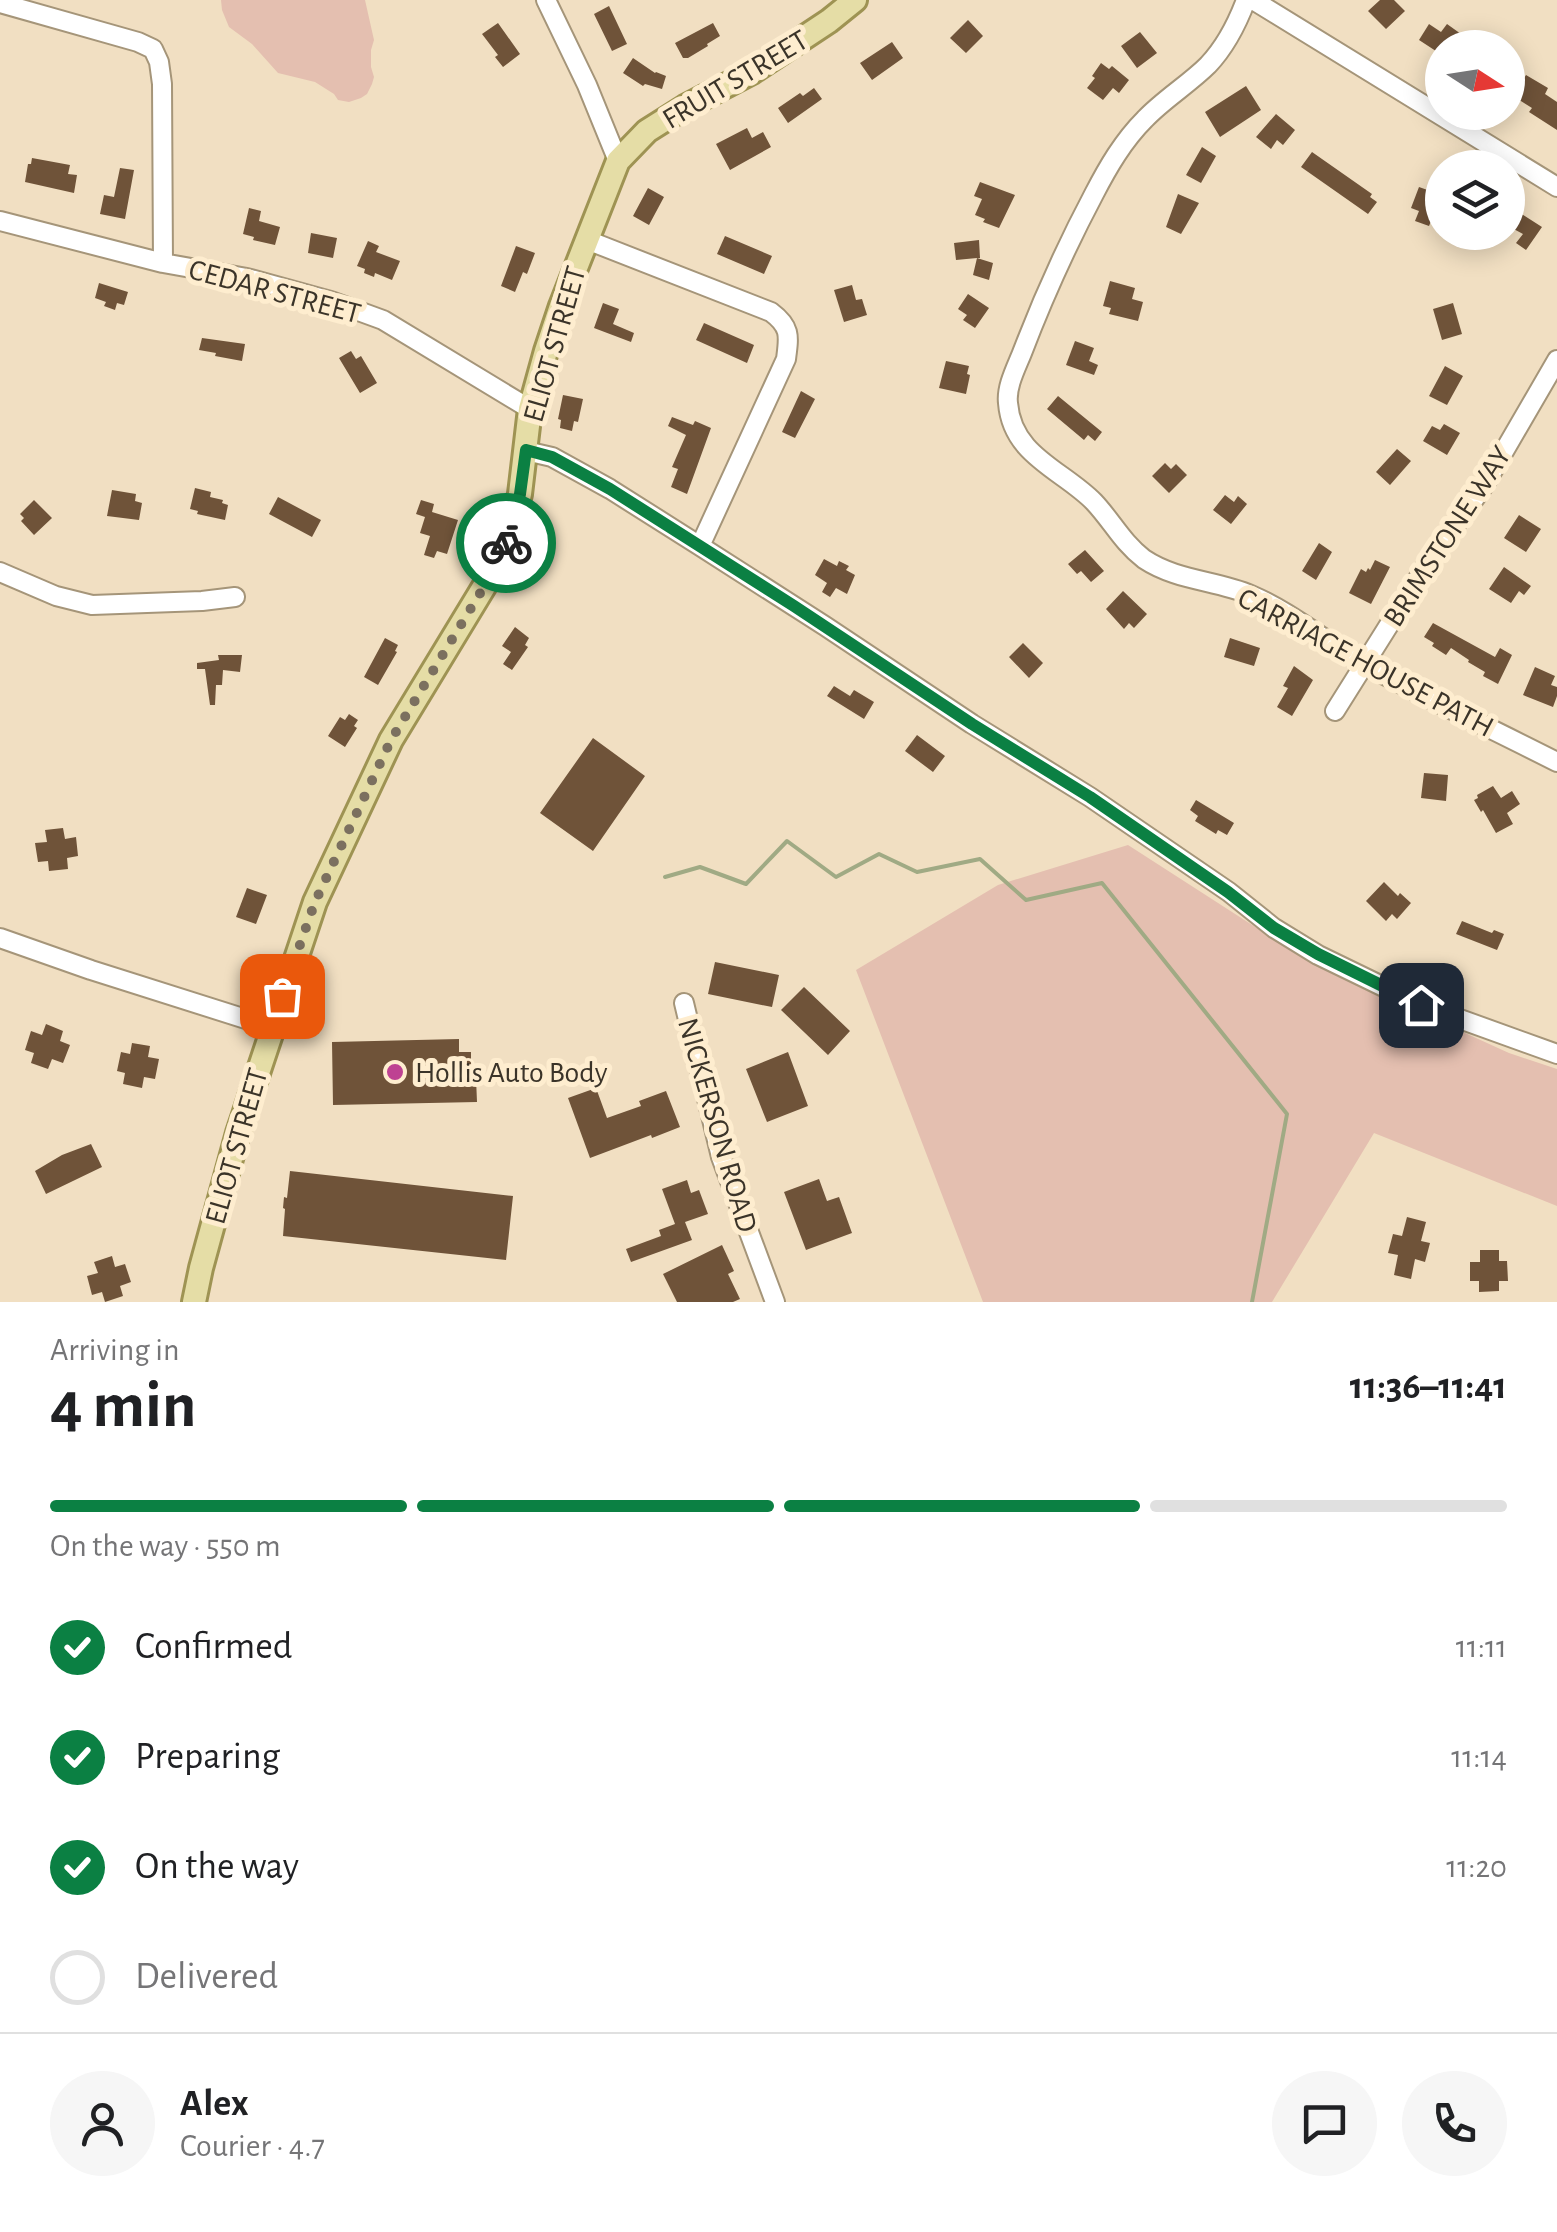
<!DOCTYPE html>
<html lang="en">
<head>
<meta charset="utf-8">
<style>
	:root { --surface:#fff; --page:#f6f6f6; --text:#202124; --muted:#757577; --line:#e0e0e0; --accent:#0b8043 }
	body { margin:0; font-family:"Alegreya Sans",sans-serif; background:var(--page); color:var(--text); height:100vh; display:flex; flex-direction:column; font-size:38px; white-space:nowrap }
	* { box-sizing:border-box; margin:0 }
	p { font-size:32px; color:var(--muted) }
	.icon { flex:none; width:55px; height:55px; fill:none; stroke:currentColor; stroke-width:2; stroke-linecap:round; stroke-linejoin:round }
	.map { position:relative; height:1302px; overflow:hidden }
	.side { display:flex; flex-direction:column; background:var(--surface); flex:1 }
	.side>* { flex:none }
	.needle { width:65px; rotate:102deg }
	.buttons { position:absolute; left:1425px; top:30px; display:grid; gap:20px }
	.buttons a { display:grid; place-items:center; width:100px; height:100px; border-radius:50%; background:var(--surface); box-shadow:0 5px 25px #0003; font-size:50px }
	.pin { position:absolute; display:grid; place-items:center; width:85px; height:85px; color:#fff; margin:-42px; border-radius:20px; box-shadow:0 5px 15px #0006 }
	.courier { position:absolute; display:grid; place-items:center; width:100px; height:100px; margin:-50px; border:8px solid #0b8043; border-radius:50%; background:#fff; color:#222; box-shadow:0 2px 12px #0007 }
	.head em { font-style:normal; font-weight:700 }
	.head div { display:flex; flex-direction:column-reverse }
	.head { display:flex; align-items:center; justify-content:space-between; height:170px; padding:0 50px }
	h1 { font-size:65px; font-weight:700; line-height:75px }
	.bar { display:grid; grid-template-columns:repeat(4,1fr); gap:15px 10px; align-content:center; height:120px; padding:0 50px }
	.bar i { height:12px; border-radius:8px; background:var(--line) }
	.bar .on { background:var(--accent) }
	.bar p { grid-column:span 4 }
	.line { display:flex; align-items:center; gap:25px; padding:0 50px; border-top:2px solid var(--line) }
	.line div { flex:1 }
	.round { display:grid; place-items:center; flex:none; width:105px; height:105px; border-radius:52px; background:var(--page) }
	ol { padding:0 50px; list-style:none }
	li { display:flex; align-items:center; gap:30px; height:110px }
	li p { margin-inline-start:auto }
	li .icon { padding:10px; border-radius:50%; background:var(--accent); color:#fff; stroke-width:4 }
	li:last-child { color:var(--muted) }
	li i { width:55px; height:55px; border:5px solid var(--line); border-radius:50% }
	.map>svg:first-child { display:block }
</style>
</head>
<body>
<div class="map">
<svg width="1557" height="1302" viewBox="0 0 1557 1302">
	<rect width="100%" height="100%" fill="#f1dfc2"/>
	<path fill="#e4bfb0" d="M221 0H365L374 40 371 50V67L374 77 372 84 367 94 361 98 349 102 338 100 334 94 315 82 278 73 252 44 229 27 222 10Z
		M1128 845 1311 963 1509 1053 1557 1069V1206L1374 1133 1272 1302H983L856 970 998 885Z"/>
	<g fill="none" stroke-linecap="round" stroke-linejoin="round">
		<path stroke="#a0aa84" stroke-width="4" d="M665 877 700 867 746 884 787 841 836 877 879 854 917 872 980 859 1026 900 1102 883 1287 1114 1252 1302"/>
	</g>
	<path fill="#6f5339" d="M1380 0H1394L1405 11 1386 29 1368 11Z
		M609 6 627 44 612 51 594 14Z
		M968 20 983 36 966 53 950 38Z
		M498 23 520 54 503 67 495 57 498 55 482 34Z
		M713 23 720 36 707 44 708 46 688 58H683L675 43Z
		M1429 24 1441 32 1447 24 1461 34 1452 48H1442V55L1419 40Z
		M1140 32 1157 53 1137 68 1121 46Z
		M892 42 903 58 872 80 860 63Z
		M633 58 655 73 656 72 666 76 662 89 645 84 643 86 623 73Z
		M1101 63 1109 69 1112 66 1129 80 1119 93 1113 88 1103 100 1087 88 1095 78 1092 76Z
		M1526 75 1548 88 1545 94 1557 102V130L1529 112 1532 108 1513 96Z
		M1246 86 1261 110 1220 137 1205 112Z
		M814 88 822 99 788 123 778 108 800 93 803 96Z
		M1276 114 1295 130 1283 145 1277 140 1271 149 1256 137Z
		M747 128 752 138 763 132 771 147 730 170 716 144Z
		M1202 147 1216 156 1201 183 1186 175Z
		M1312 152 1372 194 1370 197 1377 202 1368 214 1301 167Z
		M32 158 70 165 68 174 77 175 74 193 25 182 28 164H31Z
		M120 168 134 170 125 219 100 214 104 195 114 197Z
		M980 182 1015 195 999 228 983 222 985 219 975 215 982 199 974 196Z
		M1419 187 1436 193 1434 198 1442 201 1436 218 1433 216 1429 226 1415 221 1419 211 1411 208Z
		M648 188 664 197 649 225 633 216Z
		M1178 194 1199 203 1181 234 1166 227Z
		M249 208 261 211 259 221 280 227 275 245 253 240 254 237 243 234Z
		M1520 213 1542 227 1526 250 1516 243 1523 234 1510 227Z
		M311 233 337 238 333 258 308 253Z
		M725 236 772 256 764 274 717 254Z
		M979 240 980 258H977L993 263 989 280 973 275 977 258 956 260 954 243Z
		M368 241 379 246 376 252 400 261 392 280 375 273 374 277 364 273 365 269 357 266Z
		M516 246 535 253 527 274 523 272 515 292 501 286Z
		M1110 281 1135 288 1132 299 1143 302 1138 321 1109 314 1111 308 1103 306Z
		M99 283 128 292 124 305 117 303 115 310 104 306 106 302 95 298Z
		M852 285 856 300 862 299 867 315 844 322 834 290Z
		M968 294 989 308 975 328 963 320 967 315 958 309Z
		M603 303 619 309 613 324 634 333 631 342 594 328Z
		M1453 303 1462 334 1442 340 1433 309Z
		M704 323 754 345 747 363 696 340Z
		M202 338 245 344 242 361 215 356 216 353 199 350Z
		M1075 341 1094 348 1089 361 1098 365 1094 375 1066 365Z
		M351 351 356 359 361 356 377 383 360 393 339 358Z
		M946 361 969 366 967 374 970 375 966 394 939 388Z
		M1445 366 1463 376 1447 405 1429 396Z
		M801 391 815 399 795 438 782 432Z
		M563 395 583 399 578 422 574 421 572 431 560 428 561 420 558 419Z
		M1058 396 1102 432 1095 441 1088 435 1084 440 1047 409Z
		M672 417 693 425 695 421 711 428 687 494 671 487 678 469 672 467 686 435 668 426Z
		M1444 424 1460 433 1447 455 1423 441 1432 426 1440 430Z
		M1397 449 1411 461 1390 485 1376 472Z
		M1165 463 1171 469 1176 464 1187 475 1169 493 1152 476Z
		M195 488 211 492 210 497 223 500 222 503 228 505 225 520 197 514 198 511 190 509Z
		M112 490 136 494 135 501 142 503 139 520 107 516Z
		M1225 495 1234 502 1238 496 1247 504 1231 524 1213 510Z
		M278 497 321 520 312 537 269 514Z
		M34 500 52 518 34 535 21 521 24 518 20 514Z
		M421 500 434 504 432 512 458 520 447 554 437 551 434 558 424 555 430 536 420 533 425 517 416 514Z
		M1519 515 1541 529 1526 552 1504 538Z
		M1319 543 1332 552 1316 580 1302 571Z
		M1085 550 1104 571 1091 582 1081 571 1077 574 1068 564Z
		M824 559 837 566 839 561 849 566 846 570 855 575 847 594 836 588 830 597 822 592 827 583 815 575Z
		M1375 560 1390 567 1371 604 1349 593 1361 569 1366 572 1368 568 1370 570Z
		M1504 567 1531 586 1524 595 1519 591 1511 603 1489 589Z
		M1123 591 1147 614 1134 628 1129 623 1124 629 1106 609Z
		M1433 623 1495 657 1500 648 1512 655 1498 684 1483 676 1485 672 1468 662 1469 660 1451 648 1446 655 1432 646 1434 643 1424 637Z
		M515 627 529 638 525 645 528 647 512 670 503 664 511 652 502 646Z
		M385 638 398 645 395 651 397 652 378 685 364 677Z
		M1230 638 1260 648 1254 666 1224 657Z
		M1023 643 1043 663 1029 678 1009 657Z
		M218 655H242L240 672 223 670 222 685H216L215 705H210L205 669H197V663L219 660Z
		M1294 666 1313 680 1292 716 1277 707 1288 688 1283 686Z
		M1535 667 1555 676 1551 685 1557 687V696L1553 707 1523 695Z
		M834 686 850 696 854 690 874 702 864 719 827 696Z
		M349 714 358 720 354 726 357 728 345 747 328 736 340 717 345 720Z
		M917 735 945 756 933 772 905 751Z
		M593 738 645 776 593 851 540 813Z
		M1424 773 1448 775 1446 801 1421 798Z
		M1493 786 1501 798 1512 791 1520 804 1507 813 1513 824 1496 833 1483 810 1481 812 1474 800 1478 798 1477 795Z
		M1196 800 1234 823 1227 835 1218 830 1216 834 1195 821 1198 816 1190 810Z
		M63 828 65 839 76 837 78 856 67 858 68 869 49 871 48 861 38 862 35 843 47 842 45 830Z
		M1384 882 1398 896 1400 893 1411 903 1397 919 1392 914 1386 921 1366 901Z
		M247 888 267 895 256 924 236 917Z
		M1462 921 1492 933 1494 930 1504 934 1497 950 1456 934Z
		M715 962 779 975 772 1007 708 994Z
		M804 987 850 1031 828 1055 781 1010Z
		M46 1024 63 1031 60 1041 70 1045 63 1063 52 1059 48 1069 31 1063 34 1053 25 1050 31 1031 42 1035Z
		M459 1039V1052H471V1078H476L477 1102 333 1105 332 1042Z
		M132 1043 150 1046 148 1057 159 1059 155 1079 144 1077 142 1088 123 1084 125 1073 117 1071 121 1052 130 1054Z
		M788 1052 808 1106 767 1122 746 1069Z
		M596 1088 607 1118 641 1106 639 1101 666 1091 680 1127 652 1138 651 1135 590 1158 568 1098Z
		M91 1144 102 1167 46 1194 35 1171 62 1155Z
		M290 1171 513 1196 506 1260 283 1236 285 1209 283 1208 284 1197 287 1198Z
		M819 1179 827 1201 839 1197 852 1233 806 1250 784 1192Z
		M687 1180 691 1193 699 1190 708 1214 685 1222 692 1240 631 1262 626 1249 661 1236 659 1230 675 1224 662 1189Z
		M1407 1217 1426 1222 1421 1241 1430 1243 1425 1262 1415 1259 1411 1279 1394 1275 1398 1255 1388 1253 1393 1234 1402 1236Z
		M722 1245 734 1271 728 1274 740 1299 733 1302H677L663 1274Z
		M1480 1250H1499V1261H1507L1508 1281H1499V1291L1479 1292V1281H1470V1262H1480Z
		M112 1256 115 1267 125 1264 131 1282 120 1286 123 1296 105 1302 102 1292 92 1295 87 1276 98 1273 94 1262Z"/>
	<g fill="none" stroke-linecap="round" stroke-linejoin="round">
		<defs>
			<path id="minor" d="M546 0 587 85 618 161
				M1246 0C1237 24 1226 46 1208 65 1189 84 1164 99 1145 119 1123 141 1108 167 1094 194 1067 245 1043 298 1022 353 1016 368 1006 387 1008 403 1012 456 1063 470 1094 502 1112 521 1122 542 1144 559 1177 581 1216 580 1251 595 1293 613 1328 644 1368 666 1430 700 1494 730 1557 762
				M1253 0 1557 187
				M0 3 138 42 153 49 159 62 162 84 163 263
				M0 221 163 263 247 278 331 301 383 320 530 409
				M587 240 771 312C791 327 789 336 786 359L700 546
				M526 451 552 457 610 489 700 546 825 626 972 724 1090 797 1229 892 1274 928 1318 955 1421 1005 1557 1054
				M0 572 56 596 92 605 202 601 235 597
				M1335 711 1426 566 1485 484 1557 360
				M0 938 91 970 271 1027
				M684 1003 721 1157 775 1302"/>
			<path id="major" d="M194 1302 201 1268 238 1133 315 902 391 740 499 562 511 530 520 494 530 409 546 351 561 306 618 161 647 131 685 107 752 72 829 21 855 0"/>
		</defs>
		<use href="#minor" stroke="#a59579" stroke-width="22"/>
		<use href="#major" stroke="#9e9353" stroke-width="28"/>
		<use href="#minor" stroke="#fff" stroke-width="18"/>
		<use href="#major" stroke="#e5dda6" stroke-width="22"/>
	</g>
	<g fill="none" stroke-linecap="round" stroke-linejoin="round">
		<path stroke="#7b705f" stroke-width="10" stroke-dasharray="0 18" d="M282 996 315 902 391 740 499 562 506 543"/>
		<path stroke="#0b8043" stroke-width="12" d="M506 543 520 494 526 450 552 457 610 489 794 606 972 724 1090 797 1228 892 1274 928 1318 954 1421 1005"/>
	</g>
	<circle fill="#be4292" stroke="#feedcf" stroke-width="4" cx="395" cy="1072" r="10"/>
	<g text-anchor="middle" stroke-width="10" stroke-linejoin="round" paint-order="stroke">
		<g font-size="30" fill="#3b3429" stroke="#feedcf">
			<text transform="translate(735 79) rotate(-31)" y="10">FRUIT STREET</text>
			<text transform="translate(275 291) rotate(15)" y="10">CEDAR STREET</text>
			<text transform="translate(554 344) rotate(-74)" y="10">ELIOT STREET</text>
			<text transform="translate(1447 536) rotate(-57)" y="10">BRIMSTONE WAY</text>
			<text transform="translate(1366 662) rotate(28)" y="10">CARRIAGE HOUSE PATH</text>
			<text transform="translate(718 1125) rotate(74)" y="10">NICKERSON ROAD</text>
			<text transform="translate(236 1146) rotate(-74)" y="10">ELIOT STREET</text>
		</g>
		<g font-size="30" fill="#3b3429" stroke="#feedcf" text-anchor="start">
			<text x="415" y="1082">Hollis Auto Body</text>
		</g>
	</g>
</svg>
<div class="buttons">
<a><svg class="needle" viewBox="-14 -14 28 28"><path d="M0-13l5 13h-10z" fill="#e53935"/><path d="M0 13l5-13h-10z" fill="#757577"/></svg></a>
<a><svg class="icon" aria-label="layers" viewBox="0 0 24 24"><path d="M12 4l9 5-9 5-9-5zM3 14l9 5 9-5"/></svg></a>
</div>
<div class="pin" style="left:282px;top:996px;background:#ea580c"><svg class="icon" aria-label="bag" viewBox="0 0 24 24"><path d="M5 8h14l-1 12H6zM9 8a3 3 0 0 1 6 0"/></svg></div>
<div class="pin" style="left:1421px;top:1005px;background:#1f2937"><svg class="icon" aria-label="home" viewBox="0 0 24 24"><path d="M3 11l9-7 9 7M6 9v11h12V9"/></svg></div>
<div class="courier" style="left:506px;top:543px"><svg class="icon" aria-label="bike" viewBox="0 0 24 24"><circle cx="6" cy="16" r="4"/><circle cx="18" cy="16" r="4"/><path d="M6 16l4-8h5l3 8M10 8l3 8H6M13 5h3"/></svg></div>
</div>
<section class="side">
<div class="head"><div><h1>4 min</h1><p>Arriving in</p></div><em>11:36–11:41</em></div>
<div class="bar"><i class="on"></i><i class="on"></i><i class="on"></i><i></i><p>On the way · 550 m</p></div>
<ol>
<li><svg class="icon" aria-label="check" viewBox="0 0 24 24"><path d="M5 12l5 5 9-10"/></svg>Confirmed<p>11:11</p></li>
<li><svg class="icon" aria-label="check" viewBox="0 0 24 24"><path d="M5 12l5 5 9-10"/></svg>Preparing<p>11:14</p></li>
<li><svg class="icon" aria-label="check" viewBox="0 0 24 24"><path d="M5 12l5 5 9-10"/></svg>On the way<p>11:20</p></li>
<li><i></i>Delivered</li>
</ol>
<div class="line" style="height:180px"><a class="round"><svg class="icon" aria-label="person" viewBox="0 0 24 24"><circle cx="12" cy="8" r="4"/><path d="M4 21q1-7 8-7t8 7"/></svg></a><div><b>Alex</b><p>Courier · 4.7</p></div><a class="round"><svg class="icon" aria-label="chat" viewBox="0 0 24 24"><path d="M4 5h16v11H9l-5 4z"/></svg></a><a class="round"><svg class="icon" aria-label="phone" viewBox="0 0 24 24"><path d="M5 4h4l2 5-3 2q2 4 5 5l2-3 5 2v4C11 20 4 13 5 4z"/></svg></a></div>
</section>
</body>
</html>
